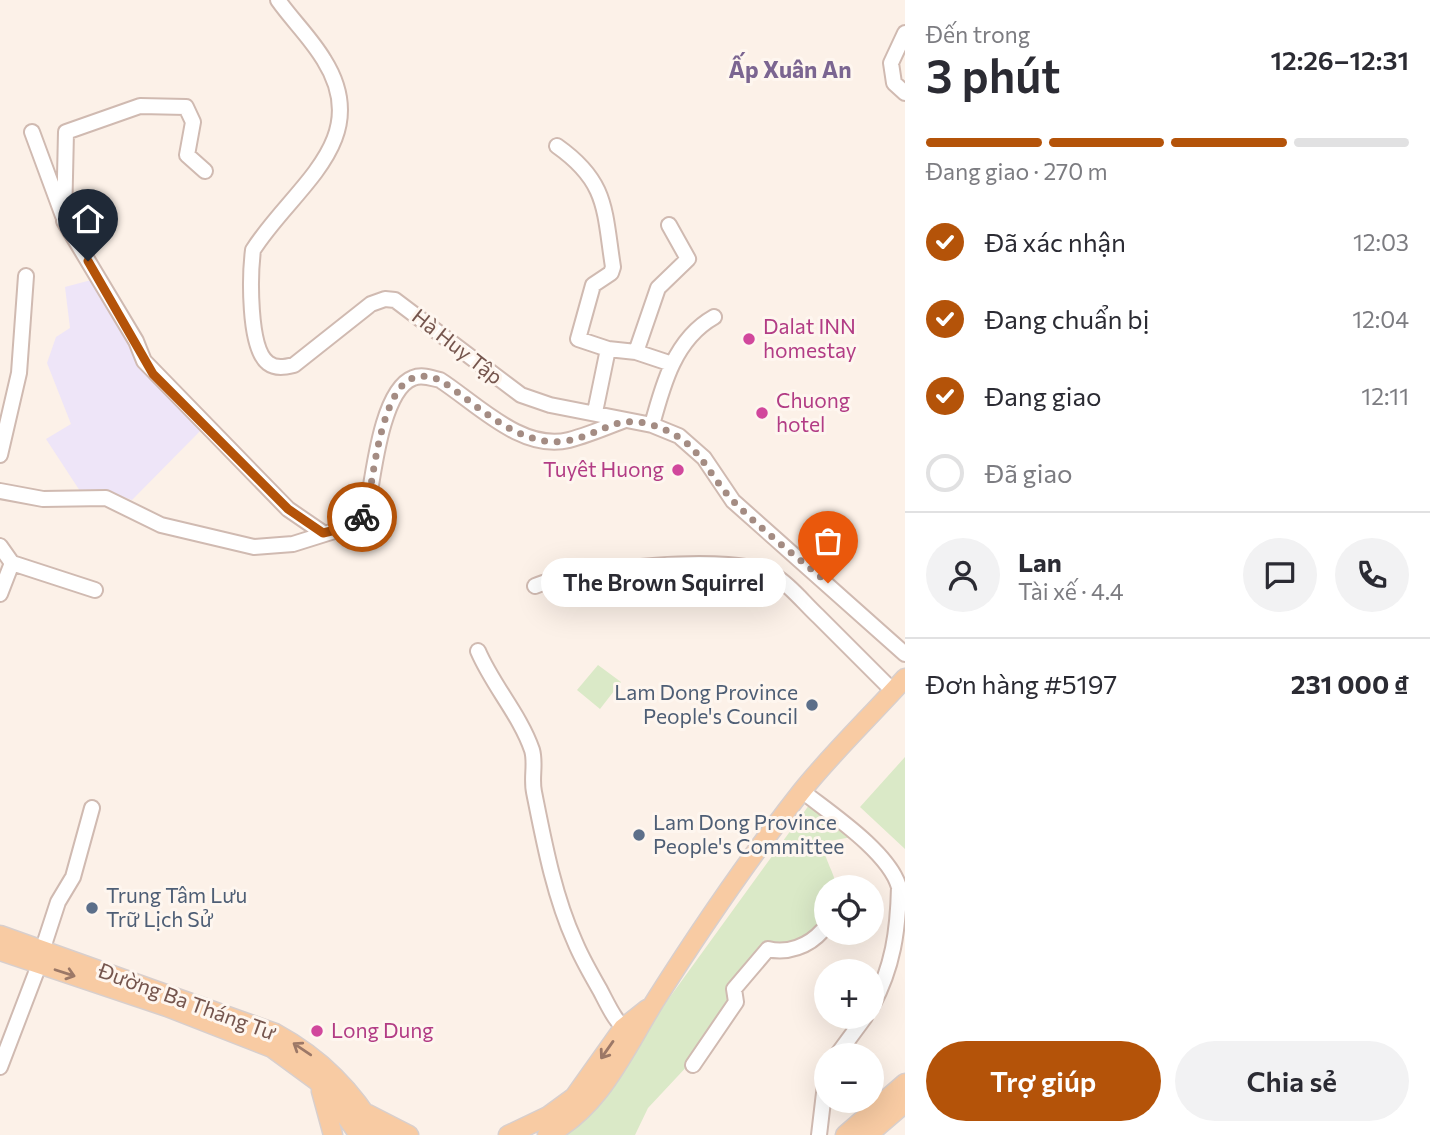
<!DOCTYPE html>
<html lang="vi">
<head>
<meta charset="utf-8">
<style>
	:root { --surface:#fff; --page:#f2f2f3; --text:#2b2b33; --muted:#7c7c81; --line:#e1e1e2; --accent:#b45309 }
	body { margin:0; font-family:Commissioner,sans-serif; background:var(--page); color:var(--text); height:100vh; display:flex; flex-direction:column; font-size:26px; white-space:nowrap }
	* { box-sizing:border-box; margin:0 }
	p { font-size:23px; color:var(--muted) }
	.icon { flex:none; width:38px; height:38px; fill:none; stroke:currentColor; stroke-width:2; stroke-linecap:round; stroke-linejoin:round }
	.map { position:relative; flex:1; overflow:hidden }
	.drawer { display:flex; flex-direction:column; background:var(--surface); width:525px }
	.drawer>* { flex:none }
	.controls { position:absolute; left:814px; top:875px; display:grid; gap:14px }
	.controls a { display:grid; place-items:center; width:70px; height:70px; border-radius:50%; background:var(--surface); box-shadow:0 7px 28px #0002; font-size:35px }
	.pin { position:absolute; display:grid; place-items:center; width:60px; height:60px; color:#fff; margin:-72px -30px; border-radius:50% 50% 50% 0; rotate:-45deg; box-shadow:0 0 7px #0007 }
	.pin .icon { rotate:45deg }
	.courier { position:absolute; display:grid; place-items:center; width:70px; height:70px; margin:-35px; border:5px solid #b45309; border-radius:50%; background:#fff; color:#222; box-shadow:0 2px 9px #0007 }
	.bubble { position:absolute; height:49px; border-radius:24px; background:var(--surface); box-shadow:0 7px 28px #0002; font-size:23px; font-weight:600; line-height:49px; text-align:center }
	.headline em { font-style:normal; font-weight:600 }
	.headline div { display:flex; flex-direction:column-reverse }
	.headline { display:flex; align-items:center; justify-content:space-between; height:119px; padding:0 21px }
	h1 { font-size:46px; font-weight:600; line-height:52px }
	.bar { display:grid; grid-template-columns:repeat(4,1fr); gap:10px 7px; align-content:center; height:84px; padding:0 21px }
	.bar i { height:9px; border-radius:5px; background:var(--line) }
	.bar .selected { background:var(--accent) }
	.bar p { grid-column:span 4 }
	.line { display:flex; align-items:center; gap:18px; padding:0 21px; border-top:2px solid var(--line) }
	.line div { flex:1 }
	.round { display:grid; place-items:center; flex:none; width:74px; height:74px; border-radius:37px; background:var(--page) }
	ol { padding:0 21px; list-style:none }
	li { display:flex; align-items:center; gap:21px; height:77px }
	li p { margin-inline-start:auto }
	li .icon { padding:7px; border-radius:50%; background:var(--accent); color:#fff; stroke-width:4 }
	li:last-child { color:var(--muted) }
	li i { width:38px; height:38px; border:4px solid var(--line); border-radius:50% }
	.primary-button { display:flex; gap:14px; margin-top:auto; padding:14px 21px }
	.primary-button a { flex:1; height:80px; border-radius:42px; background:var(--accent); color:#fff; font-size:28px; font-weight:600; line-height:80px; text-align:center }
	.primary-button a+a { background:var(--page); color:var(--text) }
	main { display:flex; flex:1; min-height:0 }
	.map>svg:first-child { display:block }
</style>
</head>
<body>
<main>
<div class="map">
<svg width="905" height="1135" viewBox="0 0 905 1135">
	<rect width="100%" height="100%" fill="#fcf1e8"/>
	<path fill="#eee5f8" d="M95 279 151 376 201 430 132 500 103 490 80 491 46 439 71 424 47 363 56 337 70 328 65 287Z"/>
	<path fill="#dae9c7" d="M598 665 621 682 600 709 577 690Z
		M905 757V849L860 807Z
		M812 801 852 837 824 842C822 858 835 871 836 887H826V918L814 933 779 945 732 1001 691 1062 648 1108 635 1135H563L588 1110Z"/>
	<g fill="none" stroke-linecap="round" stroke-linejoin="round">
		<defs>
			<path id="minor" d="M278 0C292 20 311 38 324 60 375 141 292 188 253 250 250 274 248 348 268 363 276 369 285 367 294 365L371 304 385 299 395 300 521 395 550 405 652 425 679 436 704 458 733 501 905 654
				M905 33 891 63 894 83 905 93
				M32 132 63 216
				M557 146C608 182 604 210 613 267L611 273 593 285 578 339 608 349 636 352 658 288 688 259 669 225
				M205 171 187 155 193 122 186 107 140 106 66 132 64 221 136 341 144 361 288 509 323 533
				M636 352 672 364
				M595 412 608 349
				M652 425C663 384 675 339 714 317
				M0 455 19 373 26 276
				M0 491 43 499 106 498 161 525 254 547 293 544 344 528 359 521 367 510C373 478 381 390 413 378 422 374 431 378 440 380 476 403 522 452 569 440 588 435 607 427 625 420
				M0 546 12 563 95 590
				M535 586C575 569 739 552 775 576 791 586 804 603 818 616 843 641 868 666 893 691
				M0 594 12 563
				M478 651C493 686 520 715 532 750 536 763 531 778 534 792 544 842 554 896 575 942 582 959 591 974 600 990 608 1005 616 1024 630 1033
				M802 791C830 813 889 852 899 887 898 931 893 967 872 1006
				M43 948 58 902 73 877 92 808
				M837 1055 865 1017
				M693 1065 736 1002 734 989 768 949C787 954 809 946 822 931
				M0 1067 39 965
				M819 1135 826 1076"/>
			<path id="major" d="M0 935 275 1033C321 1058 353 1091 379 1135
				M0 951 167 1007 272 1048 317 1081 337 1104 359 1135
				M321 1091 333 1135
				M368 1114 409 1135
				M508 1135 548 1116 574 1097 623 1028 647 1009
				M547 1135C600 1109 625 1049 655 1001 700 930 749 858 801 792 833 752 871 716 905 678
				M845 1135 905 1083
				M868 1135 905 1103"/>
		</defs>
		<use href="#minor" stroke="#d0bab1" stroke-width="18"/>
		<use href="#major" stroke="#d8cfcd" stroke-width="21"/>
		<use href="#minor" stroke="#fff" stroke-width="14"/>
		<use href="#major" stroke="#f8cba3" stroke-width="18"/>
	</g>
	<defs><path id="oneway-shaft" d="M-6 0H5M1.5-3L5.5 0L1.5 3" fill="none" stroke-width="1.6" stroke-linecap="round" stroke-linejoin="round" transform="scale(1.75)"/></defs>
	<g stroke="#9c7867">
		<use href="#oneway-shaft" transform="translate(65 973) rotate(18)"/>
		<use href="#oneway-shaft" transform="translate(302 1049) rotate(-146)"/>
		<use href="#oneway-shaft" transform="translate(607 1050) rotate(125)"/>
	</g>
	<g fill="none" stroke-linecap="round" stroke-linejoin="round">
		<path stroke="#a48c83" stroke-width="7" stroke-dasharray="0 12.6" d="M362 517 367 510C373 478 381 390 413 378 422 374 431 377 440 380 477 404 518 448 566 441 599 436 616 413 652 425 701 440 704 471 735 503 764 532 797 557 828 583"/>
		<path stroke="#b45309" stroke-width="9" d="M88 261 153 374 288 509 323 533 344 528 362 517"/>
	</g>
	<g fill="#d1479c" stroke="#fef6ef" stroke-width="2.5">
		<circle cx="749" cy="339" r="7"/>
		<circle cx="762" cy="413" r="7"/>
		<circle cx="678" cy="470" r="7"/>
		<circle cx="317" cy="1031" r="7"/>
	</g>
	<g fill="#5c6f8a" stroke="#fef6ef" stroke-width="2.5">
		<circle cx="812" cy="705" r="7"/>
		<circle cx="639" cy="835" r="7"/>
		<circle cx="92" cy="908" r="7"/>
	</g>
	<g text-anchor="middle" stroke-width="6" stroke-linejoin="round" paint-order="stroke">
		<g font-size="21" fill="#b23c85" stroke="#fef6ef" text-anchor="start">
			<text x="763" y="334">Dalat INN<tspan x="763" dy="24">homestay</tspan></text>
			<text x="776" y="408">Chuong<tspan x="776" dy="24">hotel</tspan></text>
			<text x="664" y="477" text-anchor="end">Tuyêt Huong</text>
			<text x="331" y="1038">Long Dung</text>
		</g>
		<g font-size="21" fill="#75554d" stroke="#fef6ef">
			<text transform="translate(457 347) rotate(38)" y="7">Hà Huy Tập</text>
			<text transform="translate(187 1002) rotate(20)" y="7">Đường Ba Tháng Tư</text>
		</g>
		<g font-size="21" fill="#4e5e75" stroke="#fef6ef" text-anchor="start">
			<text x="798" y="700" text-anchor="end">Lam Dong Province<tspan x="798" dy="24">People's Council</tspan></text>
			<text x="653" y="830">Lam Dong Province<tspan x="653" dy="24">People's Committee</tspan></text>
			<text x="106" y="903">Trung Tâm Lưu<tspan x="106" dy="24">Trữ Lịch Sử</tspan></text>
		</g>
		<g font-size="23" font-weight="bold" fill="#7b6591" stroke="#fef6ef">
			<text x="790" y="78">Ấp Xuân An</text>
		</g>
	</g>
</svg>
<div class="controls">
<a><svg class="icon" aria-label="locate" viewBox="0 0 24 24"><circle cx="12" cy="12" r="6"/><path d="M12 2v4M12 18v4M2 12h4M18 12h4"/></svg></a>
<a>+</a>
<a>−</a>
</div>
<div class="pin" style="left:828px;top:583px;background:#ea580c"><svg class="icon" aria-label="bag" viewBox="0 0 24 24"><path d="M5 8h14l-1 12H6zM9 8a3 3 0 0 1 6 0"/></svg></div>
<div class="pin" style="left:88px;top:261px;background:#1f2937"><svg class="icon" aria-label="home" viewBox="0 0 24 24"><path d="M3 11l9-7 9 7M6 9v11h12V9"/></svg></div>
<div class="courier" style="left:362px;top:517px"><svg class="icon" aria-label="bike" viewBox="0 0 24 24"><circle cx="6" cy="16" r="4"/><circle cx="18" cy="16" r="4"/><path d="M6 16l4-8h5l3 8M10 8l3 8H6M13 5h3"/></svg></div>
<div class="bubble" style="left:541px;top:558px;width:245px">The Brown Squirrel</div>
</div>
<section class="drawer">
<div class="headline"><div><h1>3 phút</h1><p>Đến trong</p></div><em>12:26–12:31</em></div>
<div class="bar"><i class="selected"></i><i class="selected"></i><i class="selected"></i><i></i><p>Đang giao · 270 m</p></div>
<ol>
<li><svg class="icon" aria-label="check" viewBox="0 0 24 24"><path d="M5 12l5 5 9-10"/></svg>Đã xác nhận<p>12:03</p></li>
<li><svg class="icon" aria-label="check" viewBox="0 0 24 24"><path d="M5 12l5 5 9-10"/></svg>Đang chuẩn bị<p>12:04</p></li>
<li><svg class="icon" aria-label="check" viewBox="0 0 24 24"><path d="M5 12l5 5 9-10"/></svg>Đang giao<p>12:11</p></li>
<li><i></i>Đã giao</li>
</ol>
<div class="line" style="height:126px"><a class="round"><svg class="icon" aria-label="person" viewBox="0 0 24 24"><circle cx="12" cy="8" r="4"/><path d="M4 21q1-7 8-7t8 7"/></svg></a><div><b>Lan</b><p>Tài xế · 4.4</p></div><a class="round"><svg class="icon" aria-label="chat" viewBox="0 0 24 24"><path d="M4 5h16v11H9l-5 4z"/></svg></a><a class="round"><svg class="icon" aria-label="phone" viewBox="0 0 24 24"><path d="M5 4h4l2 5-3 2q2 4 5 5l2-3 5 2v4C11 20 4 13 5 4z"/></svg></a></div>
<div class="line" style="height:91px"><div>Đơn hàng #5197</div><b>231 000 ₫</b></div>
<div class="primary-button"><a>Trợ giúp</a><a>Chia sẻ</a></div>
</section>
</main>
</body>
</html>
